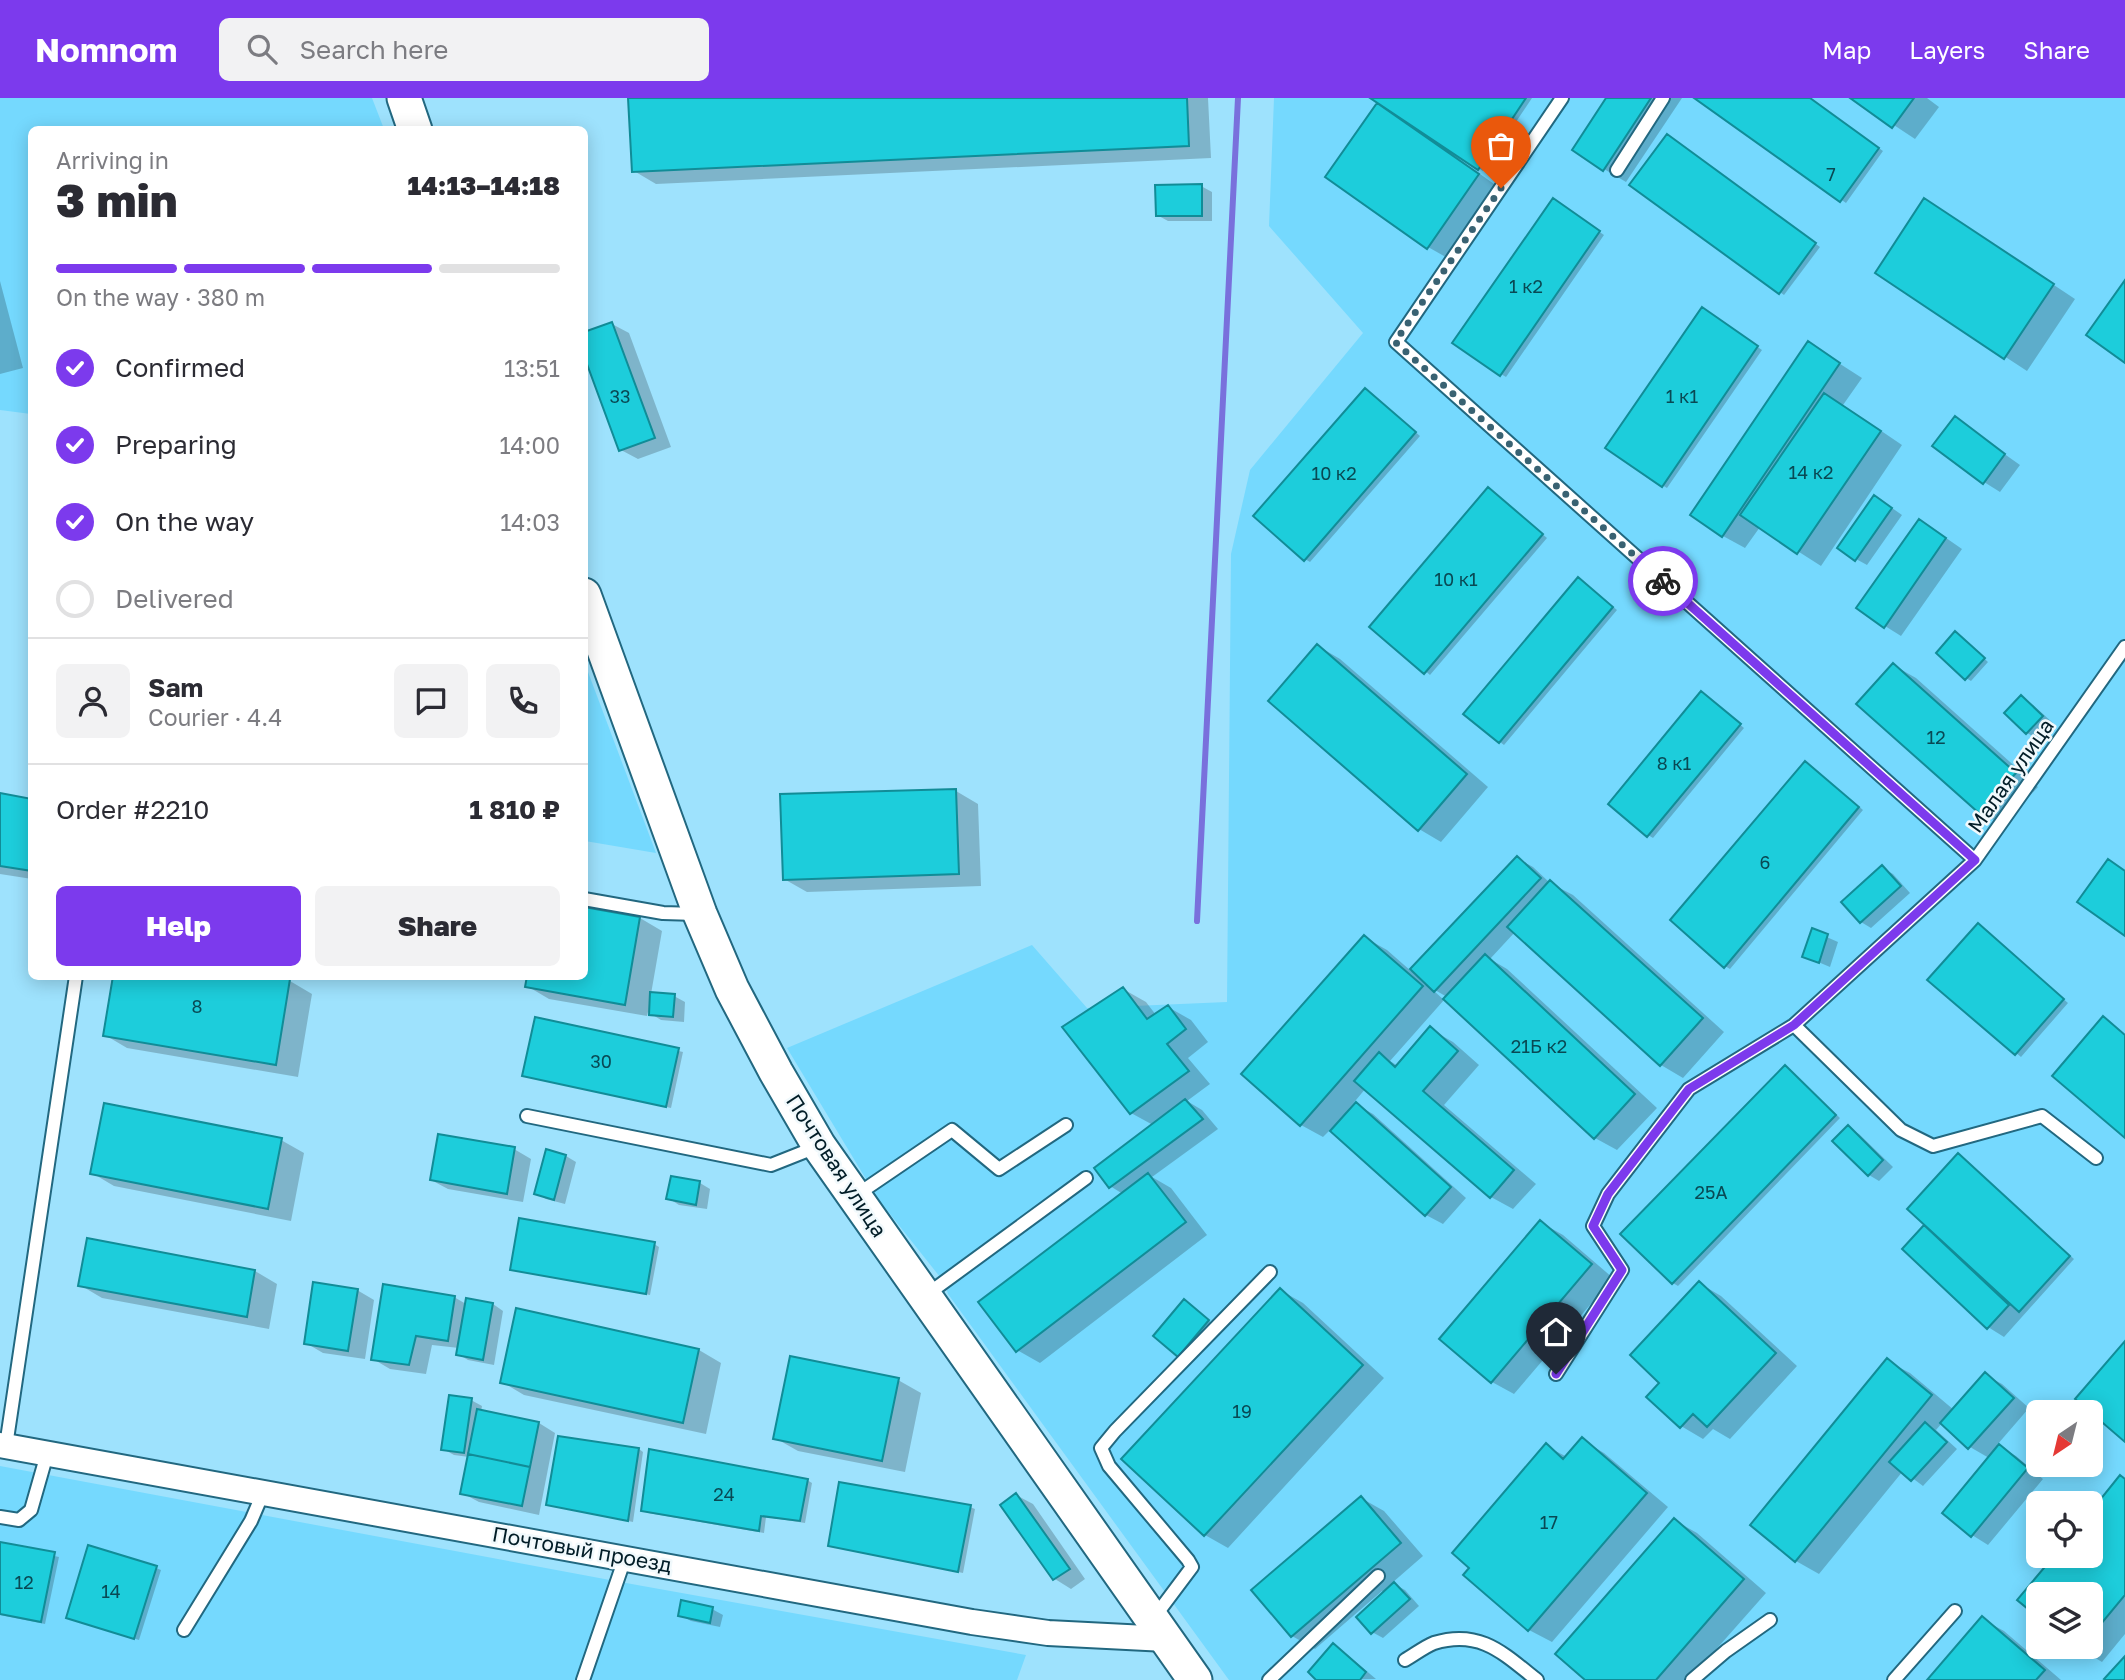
<!DOCTYPE html>
<html lang="en">
<head>
<meta charset="utf-8">
<style>
	:root { --surface:#fff; --page:#f2f2f3; --text:#2b2b33; --muted:#7c7c81; --line:#e1e1e2; --accent:#7c3aed }
	body { margin:0; font-family:"Golos Text",sans-serif; background:var(--page); color:var(--text); height:100vh; display:flex; flex-direction:column; font-size:26px; white-space:nowrap }
	* { box-sizing:border-box; margin:0 }
	p { font-size:23px; color:var(--muted) }
	.icon { flex:none; width:38px; height:38px; fill:none; stroke:currentColor; stroke-width:2; stroke-linecap:round; stroke-linejoin:round }
	.map { position:relative; flex:1; overflow:hidden }
	.details { position:absolute; left:28px; top:28px; width:560px; height:854px; display:flex; flex-direction:column; background:var(--surface); border-radius:10px; box-shadow:0 4px 18px #0003 }
	.details>* { flex:none }
	.needle { width:46px; rotate:215deg }
	.tools { position:absolute; left:2026px; top:1302px; display:grid; gap:14px }
	.tools a { display:grid; place-items:center; width:77px; height:77px; border-radius:10px; background:var(--surface); box-shadow:0 4px 18px #0003; font-size:35px }
	.pin { position:absolute; display:grid; place-items:center; width:60px; height:60px; color:#fff; margin:-72px -30px; border-radius:50% 50% 50% 0; rotate:-45deg; box-shadow:0 0 7px #0007 }
	.pin .icon { rotate:45deg }
	.courier { position:absolute; display:grid; place-items:center; width:70px; height:70px; margin:-35px; border:5px solid #7c3aed; border-radius:50%; background:#fff; color:#222; box-shadow:0 2px 9px #0007 }
	.overview em { font-style:normal; font-weight:800 }
	.overview div { display:flex; flex-direction:column-reverse }
	.overview { display:flex; align-items:center; justify-content:space-between; height:119px; padding:0 28px }
	h1 { font-size:46px; font-weight:800; line-height:52px }
	.bar { display:grid; grid-template-columns:repeat(4,1fr); gap:10px 7px; align-content:center; height:84px; padding:0 28px }
	.bar i { height:9px; border-radius:5px; background:var(--line) }
	.bar .current { background:var(--accent) }
	.bar p { grid-column:span 4 }
	.line { display:flex; align-items:center; gap:18px; padding:0 28px; border-top:2px solid var(--line) }
	.line div { flex:1 }
	.round { display:grid; place-items:center; flex:none; width:74px; height:74px; border-radius:10px; background:var(--page) }
	ol { padding:0 28px; list-style:none }
	li { display:flex; align-items:center; gap:21px; height:77px }
	li p { margin-inline-start:auto }
	li .icon { padding:7px; border-radius:50%; background:var(--accent); color:#fff; stroke-width:4 }
	li:last-child { color:var(--muted) }
	li i { width:38px; height:38px; border:4px solid var(--line); border-radius:50% }
	.action { display:flex; gap:14px; margin-top:auto; padding:14px 28px }
	.action a { flex:1; height:80px; border-radius:10px; background:var(--accent); color:#fff; font-size:28px; font-weight:800; line-height:80px; text-align:center }
	.action a+a { background:var(--page); color:var(--text) }
	header { display:flex; align-items:center; gap:42px; box-sizing:border-box; height:98px; padding:0 35px; background:var(--accent); color:#fff }
	header strong { font-size:33px }
	nav { display:flex; gap:38px; margin-inline-start:auto; font-size:24px }
	.search { width:490px; height:63px; background:var(--page); display:flex; align-items:center; gap:18px; box-sizing:border-box; padding:0 24px; border-radius:10px; color:var(--muted); font-size:26px }
	.map>svg:first-child { display:block }
</style>
</head>
<body>
<header>
<strong>Nomnom</strong>
<div class="search"><svg class="icon" aria-label="search" viewBox="0 0 24 24"><circle cx="10" cy="10" r="6"/><path d="M15 15l6 6"/></svg>Search here</div>
<nav><a>Map</a><a>Layers</a><a>Share</a></nav>
</header>
<div class="map">
<svg width="2125" height="1582" viewBox="0 0 2125 1582">
	<rect width="100%" height="100%" fill="#9ee2fd"/>
	<path fill="#75d9fe" fill-rule="evenodd" d="M0 0H372L384 31 32 32 31 316 0 312Z
		M1274 0H2125V1582H1229L948 1196 944 1184 878 1101 787 950 1032 847 1087 910 1227 904 1231 456 1250 372 1363 235 1269 128ZM2039 1314H2091V1367H2039ZM2039 1405H2091V1458H2039ZM2039 1496H2091V1549H2039Z
		M584 566H585L656 755 585 743Z
		M0 1368 626 1485 1026 1557 1017 1582H0Z"/>
	<path fill="#0003" d="M630 0H1208L1211 60 656 86 634 73Z
		M1373 0H1532L1483 73 1461 59 1459 61 1501 91 1451 162 1428 149 1328 79 1380 5Z
		M1608 0H1682L1626 84 1604 71Z
		M1697 0H1808L1883 53 1846 105Z
		M1853 0H1927L1939 9 1915 41Z
		M1672 41 1820 149 1784 197 1631 87Z
		M1201 88 1212 94V123H1168L1157 117Z
		M1558 105 1604 137 1506 279 1501 276Z
		M1947 116 2075 201 2027 273 1877 175Z
		M0 183 23 270 0 276Z
		M1707 214 1762 252 1667 390 1662 387Z
		M612 226 629 235 671 349 638 361 621 352Z
		M1809 246 1862 280 1843 307 1902 347 1821 468 1760 429 1745 450 1723 438Z
		M1370 294 1420 338 1310 464 1305 461Z
		M1955 321 2020 367 2000 394 1984 384Z
		M1493 394 1547 440 1430 577 1372 528Z
		M1885 405 1902 417 1867 467 1856 461Z
		M1936 433 1962 451 1901 538 1885 528Z
		M1583 484 1617 512 1504 647 1500 644Z
		M1960 538 1988 564 1971 583 1966 580Z
		M1318 548 1340 561 1488 689 1441 744 1419 731Z
		M1893 567 1916 580 2038 689 2003 727 1981 715Z
		M1706 598 1744 630 1653 740 1648 737Z
		M2022 599 2032 606 2053 625 2038 641 2027 635 2007 615Z
		M1810 667 1863 712 1730 871 1725 868Z
		M956 693 978 706 981 788 807 794 784 781Z
		M0 697 32 702V781L0 776Z
		M1517 760 1533 769 1550 785 1573 797 1724 934 1683 980 1661 967 1515 834 1490 861 1507 871 1657 1010 1617 1052 1595 1040 1447 899 1435 892 1434 893 1444 902 1390 963 1398 968 1430 931 1453 944 1479 967 1444 1007 1536 1086 1513 1111 1491 1099 1366 990 1346 1014 1348 1016 1357 1007 1373 1016 1466 1100 1443 1126 1426 1117 1331 1031 1323 1039 1301 1027 1364 839 1387 852 1411 873Z
		M1882 770 1893 776 1910 795 1871 830 1861 824Z
		M584 811 640 820 662 833 651 896 674 898 685 904 684 924 661 922 648 914 647 918 549 901 527 888 584 878Z
		M1983 830 2068 905 2021 959 1929 882Z
		M1813 833 1838 844 1830 869 1804 858Z
		M263 878 290 883 312 896 298 979 127 950 105 937Z
		M1123 891 1146 904 1156 917 1168 909 1191 922 1208 944 1188 960 1210 986 1187 1003 1202 1012 1218 1031 1152 1079 1171 1090 1207 1137 1040 1265 1017 1252 1123 1096 1110 1088 1153 1027 1131 1015Z
		M536 921 683 954 671 1010 524 977Z
		M1785 969 1840 1020 1678 1188 1673 1185Z
		M1848 1030 1859 1036 1893 1069 1879 1083 1869 1077Z
		M281 1042 304 1055 291 1123 114 1088 92 1075Z
		M514 1051 531 1061 523 1104 448 1091 431 1082Z
		M566 1058 576 1064 565 1106 546 1101 536 1095Z
		M1963 1060 2074 1161 2004 1239 1988 1229 1904 1150 1927 1127Z
		M700 1085 710 1091 707 1111 679 1107 668 1100Z
		M1540 1124 1563 1137 1613 1180 1514 1296 1492 1284Z
		M88 1142 255 1173 277 1186 269 1231 102 1200 80 1187Z
		M654 1146 659 1149 650 1197 516 1173 512 1171Z
		M1699 1185 1721 1198 1797 1268 1730 1341 1713 1331 1703 1341 1681 1328 1662 1285Z
		M357 1192 374 1202 365 1261 323 1255 306 1245Z
		M1280 1192 1303 1205 1384 1280 1228 1450 1205 1437 1124 1361Z
		M454 1199 466 1206H493L503 1213 494 1267 468 1262 458 1256 459 1250 432 1247 426 1276 390 1271 373 1261Z
		M1189 1206 1213 1226 1184 1260 1179 1258Z
		M517 1212 699 1252 721 1265 706 1336 524 1297 502 1284Z
		M1887 1263 1910 1275 1954 1312 1985 1277 2002 1286 2029 1310 1997 1347 2016 1358 2043 1381 1988 1447 1972 1437 1989 1360 1970 1349 1942 1325 1936 1332 1957 1351 1923 1388 1903 1373 1819 1476 1796 1463 1753 1427Z
		M898 1282 921 1295 905 1374 798 1353 775 1340Z
		M471 1302 482 1308 481 1314 539 1325 555 1335 539 1417 479 1404 462 1395 469 1359 454 1357 443 1351Z
		M1582 1342 1604 1355 1668 1409 1552 1544 1529 1532 1466 1477 1546 1348 1567 1359Z
		M639 1351 643 1354 633 1424 548 1406Z
		M807 1382 812 1385 805 1425 766 1419 764 1435 648 1415 643 1412Z
		M2125 1382V1536L2102 1564 2077 1549H2091V1496H2039L2020 1502 2056 1458H2091Z
		M1016 1397 1033 1406 1085 1481 1071 1491 1055 1481 1002 1407Z
		M1361 1400 1384 1413 1423 1458 1392 1485 1405 1492 1419 1508 1383 1540 1372 1534 1384 1495 1382 1493 1315 1551 1292 1538Z
		M970 1409 975 1411 963 1475 830 1447Z
		M1674 1422 1697 1435 1766 1495 1689 1582H1588Z
		M0 1446 59 1459 45 1526 0 1517Z
		M156 1470 161 1472 139 1542 73 1522Z
		M712 1511 723 1517 720 1529 691 1523 680 1517Z
		M1982 1521 2004 1533 2061 1582H1929Z
		M1333 1548 1344 1554 1376 1581 1319 1582Z"/>
	<g fill="none" stroke-linecap="round" stroke-linejoin="round">
		<path stroke="#7970dc" stroke-width="6" d="M1197 823 1238 0"/>
	</g>
	<path fill="#1dcddb" stroke="#118c97" stroke-width="2" d="M628 0H1187L1189 48 632 74Z
		M1370 0H1526L1478 72Z
		M1606 0H1651L1603 73 1572 52Z
		M1694 0H1810L1879 50 1840 104Z
		M1850 0H1914L1892 30Z
		M1377 5 1479 76 1427 151 1325 79Z
		M1667 36 1816 145 1779 196 1629 87Z
		M1202 86V118H1156L1155 87Z
		M1553 100 1600 133 1500 278 1452 245Z
		M1924 100 2054 186 2004 261 1875 175Z
		M2125 182V265L2086 237Z
		M1702 209 1758 248 1662 389 1605 350Z
		M612 224 655 340 619 353 584 258V234Z
		M1808 243 1840 265 1722 439 1690 417Z
		M1365 290 1416 334 1304 463 1253 418Z
		M1824 295 1881 333 1797 456 1740 417Z
		M1955 318 2005 356 1983 386 1932 348Z
		M1488 389 1543 436 1424 576 1369 529Z
		M1874 397 1892 410 1855 463 1837 450Z
		M1919 421 1946 440 1884 530 1856 510Z
		M1578 479 1613 509 1499 645 1463 616Z
		M1955 533 1985 560 1965 582 1936 555Z
		M1317 546 1467 676 1418 733 1268 603Z
		M1893 565 2016 675 1980 716 1856 606Z
		M1701 593 1741 626 1647 739 1608 706Z
		M2021 597 2043 618 2026 636 2004 615Z
		M1805 663 1859 709 1724 870 1670 822Z
		M956 691 959 776 783 782 780 696Z
		M0 695 32 701V773L0 768Z
		M1517 758 1541 780 1434 894 1410 871Z
		M2108 761 2125 773V838L2077 804Z
		M1882 767 1901 788 1860 825 1841 804Z
		M1550 782 1703 920 1660 968 1507 829Z
		M584 809 640 819 625 907 525 889 527 878H584Z
		M1978 825 2064 901 2015 957 1927 882Z
		M1812 830 1828 836 1819 865 1802 859Z
		M1364 837 1423 888 1300 1028 1241 976Z
		M1485 856 1635 996 1594 1041 1443 901Z
		M113 878H274L290 881 276 967 103 938Z
		M1123 889 1147 921 1168 907 1186 931 1167 946 1189 973 1130 1016 1062 929Z
		M650 894 675 896 673 919 649 917Z
		M2103 918 2125 937V1040L2052 978Z
		M535 919 679 950 666 1009 522 978Z
		M1430 928 1458 953 1423 993 1514 1072 1490 1100 1354 983 1379 954 1395 969Z
		M1785 967 1836 1017 1672 1186 1620 1136Z
		M1185 1001 1203 1021 1109 1090 1094 1070Z
		M1356 1004 1451 1089 1425 1118 1330 1033Z
		M104 1005 282 1040 268 1111 90 1076Z
		M1848 1027 1883 1062 1868 1078 1832 1043Z
		M438 1036 515 1049 507 1096 430 1082Z
		M546 1051 566 1057 554 1102 534 1096Z
		M1958 1055 2070 1158 2019 1214 1907 1111Z
		M1148 1075 1186 1124 1016 1254 978 1204Z
		M671 1078 700 1083 696 1107 666 1101Z
		M519 1120 655 1144 646 1196 510 1172Z
		M1540 1122 1592 1166 1491 1285 1439 1241Z
		M1924 1127 2009 1207 1987 1231 1902 1151Z
		M87 1140 255 1172 247 1219 78 1188Z
		M1699 1183 1776 1255 1707 1329 1693 1316 1680 1330 1646 1299 1659 1285 1630 1257Z
		M313 1184 358 1191 348 1253 304 1246Z
		M383 1186 455 1198 448 1243 416 1238 409 1267 371 1262Z
		M1280 1190 1363 1267 1204 1438 1121 1361Z
		M466 1200 493 1205 483 1262 456 1257Z
		M1184 1201 1209 1222 1178 1259 1153 1238Z
		M516 1210 699 1251 683 1325 500 1285Z
		M2125 1243V1344L2075 1301Z
		M790 1258 899 1280 882 1363 773 1341Z
		M1887 1260 1932 1297 1795 1464 1750 1427Z
		M1985 1274 2014 1300 1968 1351 1940 1325Z
		M449 1297 472 1300 464 1355 441 1352Z
		M477 1311 539 1324 530 1369 468 1356Z
		M1925 1324 1947 1344 1911 1383 1889 1364Z
		M558 1338 639 1350 628 1423 546 1407Z
		M1582 1339 1647 1395 1528 1533 1463 1477 1469 1470 1452 1455 1546 1345 1563 1361Z
		M1999 1346 2028 1370 1971 1439 1942 1415Z
		M649 1351 808 1381 800 1423 761 1418 759 1433 641 1413Z
		M468 1356 530 1369 522 1408 460 1396Z
		M2120 1377 2125 1381V1497L2091 1538V1496H2039V1520L2017 1502 2054 1458H2091V1413Z
		M839 1384 971 1407 958 1474 828 1448Z
		M1016 1395 1070 1471 1053 1482 1000 1407Z
		M1361 1398 1401 1445 1291 1539 1251 1492Z
		M1674 1420 1744 1481 1656 1582H1585L1555 1556Z
		M0 1444 55 1454 41 1524 0 1516Z
		M88 1447 157 1468 134 1541 66 1520Z
		M1394 1484 1410 1501 1371 1536 1356 1519Z
		M681 1502 713 1509 710 1525 678 1518Z
		M1982 1518 2045 1572 2036 1582H1927Z
		M1333 1545 1366 1574 1360 1582H1316L1308 1574Z
		M2125 1558V1582H2106L2104 1581Z"/>
	<g fill="none" stroke-linecap="round" stroke-linejoin="round">
		<defs>
			<path id="lane" d="M1562 0 1396 244 1975 762
				M1617 72 1663 0
				M584 801 663 815 696 816
				M1794 927 1901 1032 1933 1048 2042 1018 2096 1060
				M527 1018 771 1067 819 1048
				M855 1098 952 1032 999 1071 1066 1027
				M925 1198 1086 1080
				M1556 1276 1622 1172 1593 1128 1608 1096 1689 991 1794 927 1975 762 2125 549
				M6 1348 76 878
				M0 1419 19 1422 31 1412 47 1356
				M1153 1521 1192 1469 1188 1462 1109 1368 1101 1350 1115 1333 1270 1174
				M184 1532 251 1423 263 1395
				M1405 1562C1414 1557 1424 1549 1434 1545 1480 1531 1503 1555 1537 1582
				M583 1582 625 1460
				M1269 1582 1378 1478
				M1692 1582 1726 1553 1770 1522
				M1894 1582 1955 1513"/>
			<path id="street" d="M0 1347 972 1524 1048 1535 1166 1541"/>
			<path id="secondary" d="M404 0 415 32
				M584 497 700 816 732 891 776 974 819 1048 1195 1582"/>
		</defs>
		<use href="#lane" stroke="#226880" stroke-width="16"/>
		<use href="#street" stroke="#226880" stroke-width="28"/>
		<use href="#secondary" stroke="#226880" stroke-width="37"/>
		<use href="#lane" stroke="#fff" stroke-width="12"/>
		<use href="#street" stroke="#fff" stroke-width="24"/>
		<use href="#secondary" stroke="#fff" stroke-width="33"/>
	</g>
	<g fill="none" stroke-linecap="round" stroke-linejoin="round">
		<path stroke="#396272" stroke-width="7" stroke-dasharray="0 12.6" d="M1501 90 1395 244 1663 483"/>
		<path stroke="#7c3aed" stroke-width="9" d="M1556 1276 1622 1172 1593 1128 1608 1096 1689 991 1794 927 1975 762 1663 483"/>
	</g>
	<g text-anchor="middle" stroke-width="5" stroke-linejoin="round" paint-order="stroke">
		<g font-size="18" fill="#094954">
			<text x="1831" y="83">7</text>
			<text x="1526" y="195">1 к2</text>
			<text x="620" y="305">33</text>
			<text x="1682" y="305">1 к1</text>
			<text x="1811" y="381">14 к2</text>
			<text x="1334" y="382">10 к2</text>
			<text x="1456" y="488">10 к1</text>
			<text x="1936" y="646">12</text>
			<text x="1674" y="672">8 к1</text>
			<text x="1765" y="771">6</text>
			<text x="197" y="915">8</text>
			<text x="1539" y="955">21Б к2</text>
			<text x="601" y="970">30</text>
			<text x="1711" y="1101">25А</text>
			<text x="1242" y="1320">19</text>
			<text x="724" y="1403">24</text>
			<text x="1549" y="1431">17</text>
			<text x="24" y="1491">12</text>
			<text x="111" y="1500">14</text>
		</g>
		<g font-size="21" fill="#021d27" stroke="#f1f9fc">
			<text transform="translate(2011 678) rotate(-55)" y="7">Малая улица</text>
			<text transform="translate(836 1068) rotate(57)" y="7">Почтовая улица</text>
			<text transform="translate(582 1452) rotate(10)" y="7">Почтовый проезд</text>
		</g>
	</g>
</svg>
<div class="tools">
<a><svg class="needle" viewBox="-14 -14 28 28"><path d="M0-13l5 13h-10z" fill="#e53935"/><path d="M0 13l5-13h-10z" fill="#7c7c81"/></svg></a>
<a><svg class="icon" aria-label="locate" viewBox="0 0 24 24"><circle cx="12" cy="12" r="6"/><path d="M12 2v4M12 18v4M2 12h4M18 12h4"/></svg></a>
<a><svg class="icon" aria-label="layers" viewBox="0 0 24 24"><path d="M12 4l9 5-9 5-9-5zM3 14l9 5 9-5"/></svg></a>
</div>
<div class="pin" style="left:1501px;top:90px;background:#ea580c"><svg class="icon" aria-label="bag" viewBox="0 0 24 24"><path d="M5 8h14l-1 12H6zM9 8a3 3 0 0 1 6 0"/></svg></div>
<div class="pin" style="left:1556px;top:1276px;background:#1f2937"><svg class="icon" aria-label="home" viewBox="0 0 24 24"><path d="M3 11l9-7 9 7M6 9v11h12V9"/></svg></div>
<div class="courier" style="left:1663px;top:483px"><svg class="icon" aria-label="bike" viewBox="0 0 24 24"><circle cx="6" cy="16" r="4"/><circle cx="18" cy="16" r="4"/><path d="M6 16l4-8h5l3 8M10 8l3 8H6M13 5h3"/></svg></div>
<section class="details">
<div class="overview"><div><h1>3 min</h1><p>Arriving in</p></div><em>14:13–14:18</em></div>
<div class="bar"><i class="current"></i><i class="current"></i><i class="current"></i><i></i><p>On the way · 380 m</p></div>
<ol>
<li><svg class="icon" aria-label="check" viewBox="0 0 24 24"><path d="M5 12l5 5 9-10"/></svg>Confirmed<p>13:51</p></li>
<li><svg class="icon" aria-label="check" viewBox="0 0 24 24"><path d="M5 12l5 5 9-10"/></svg>Preparing<p>14:00</p></li>
<li><svg class="icon" aria-label="check" viewBox="0 0 24 24"><path d="M5 12l5 5 9-10"/></svg>On the way<p>14:03</p></li>
<li><i></i>Delivered</li>
</ol>
<div class="line" style="height:126px"><a class="round"><svg class="icon" aria-label="person" viewBox="0 0 24 24"><circle cx="12" cy="8" r="4"/><path d="M4 21q1-7 8-7t8 7"/></svg></a><div><b>Sam</b><p>Courier · 4.4</p></div><a class="round"><svg class="icon" aria-label="chat" viewBox="0 0 24 24"><path d="M4 5h16v11H9l-5 4z"/></svg></a><a class="round"><svg class="icon" aria-label="phone" viewBox="0 0 24 24"><path d="M5 4h4l2 5-3 2q2 4 5 5l2-3 5 2v4C11 20 4 13 5 4z"/></svg></a></div>
<div class="line" style="height:91px"><div>Order #2210</div><b>1 810 ₽</b></div>
<div class="action"><a>Help</a><a>Share</a></div>
</section>
</div>
</body>
</html>
